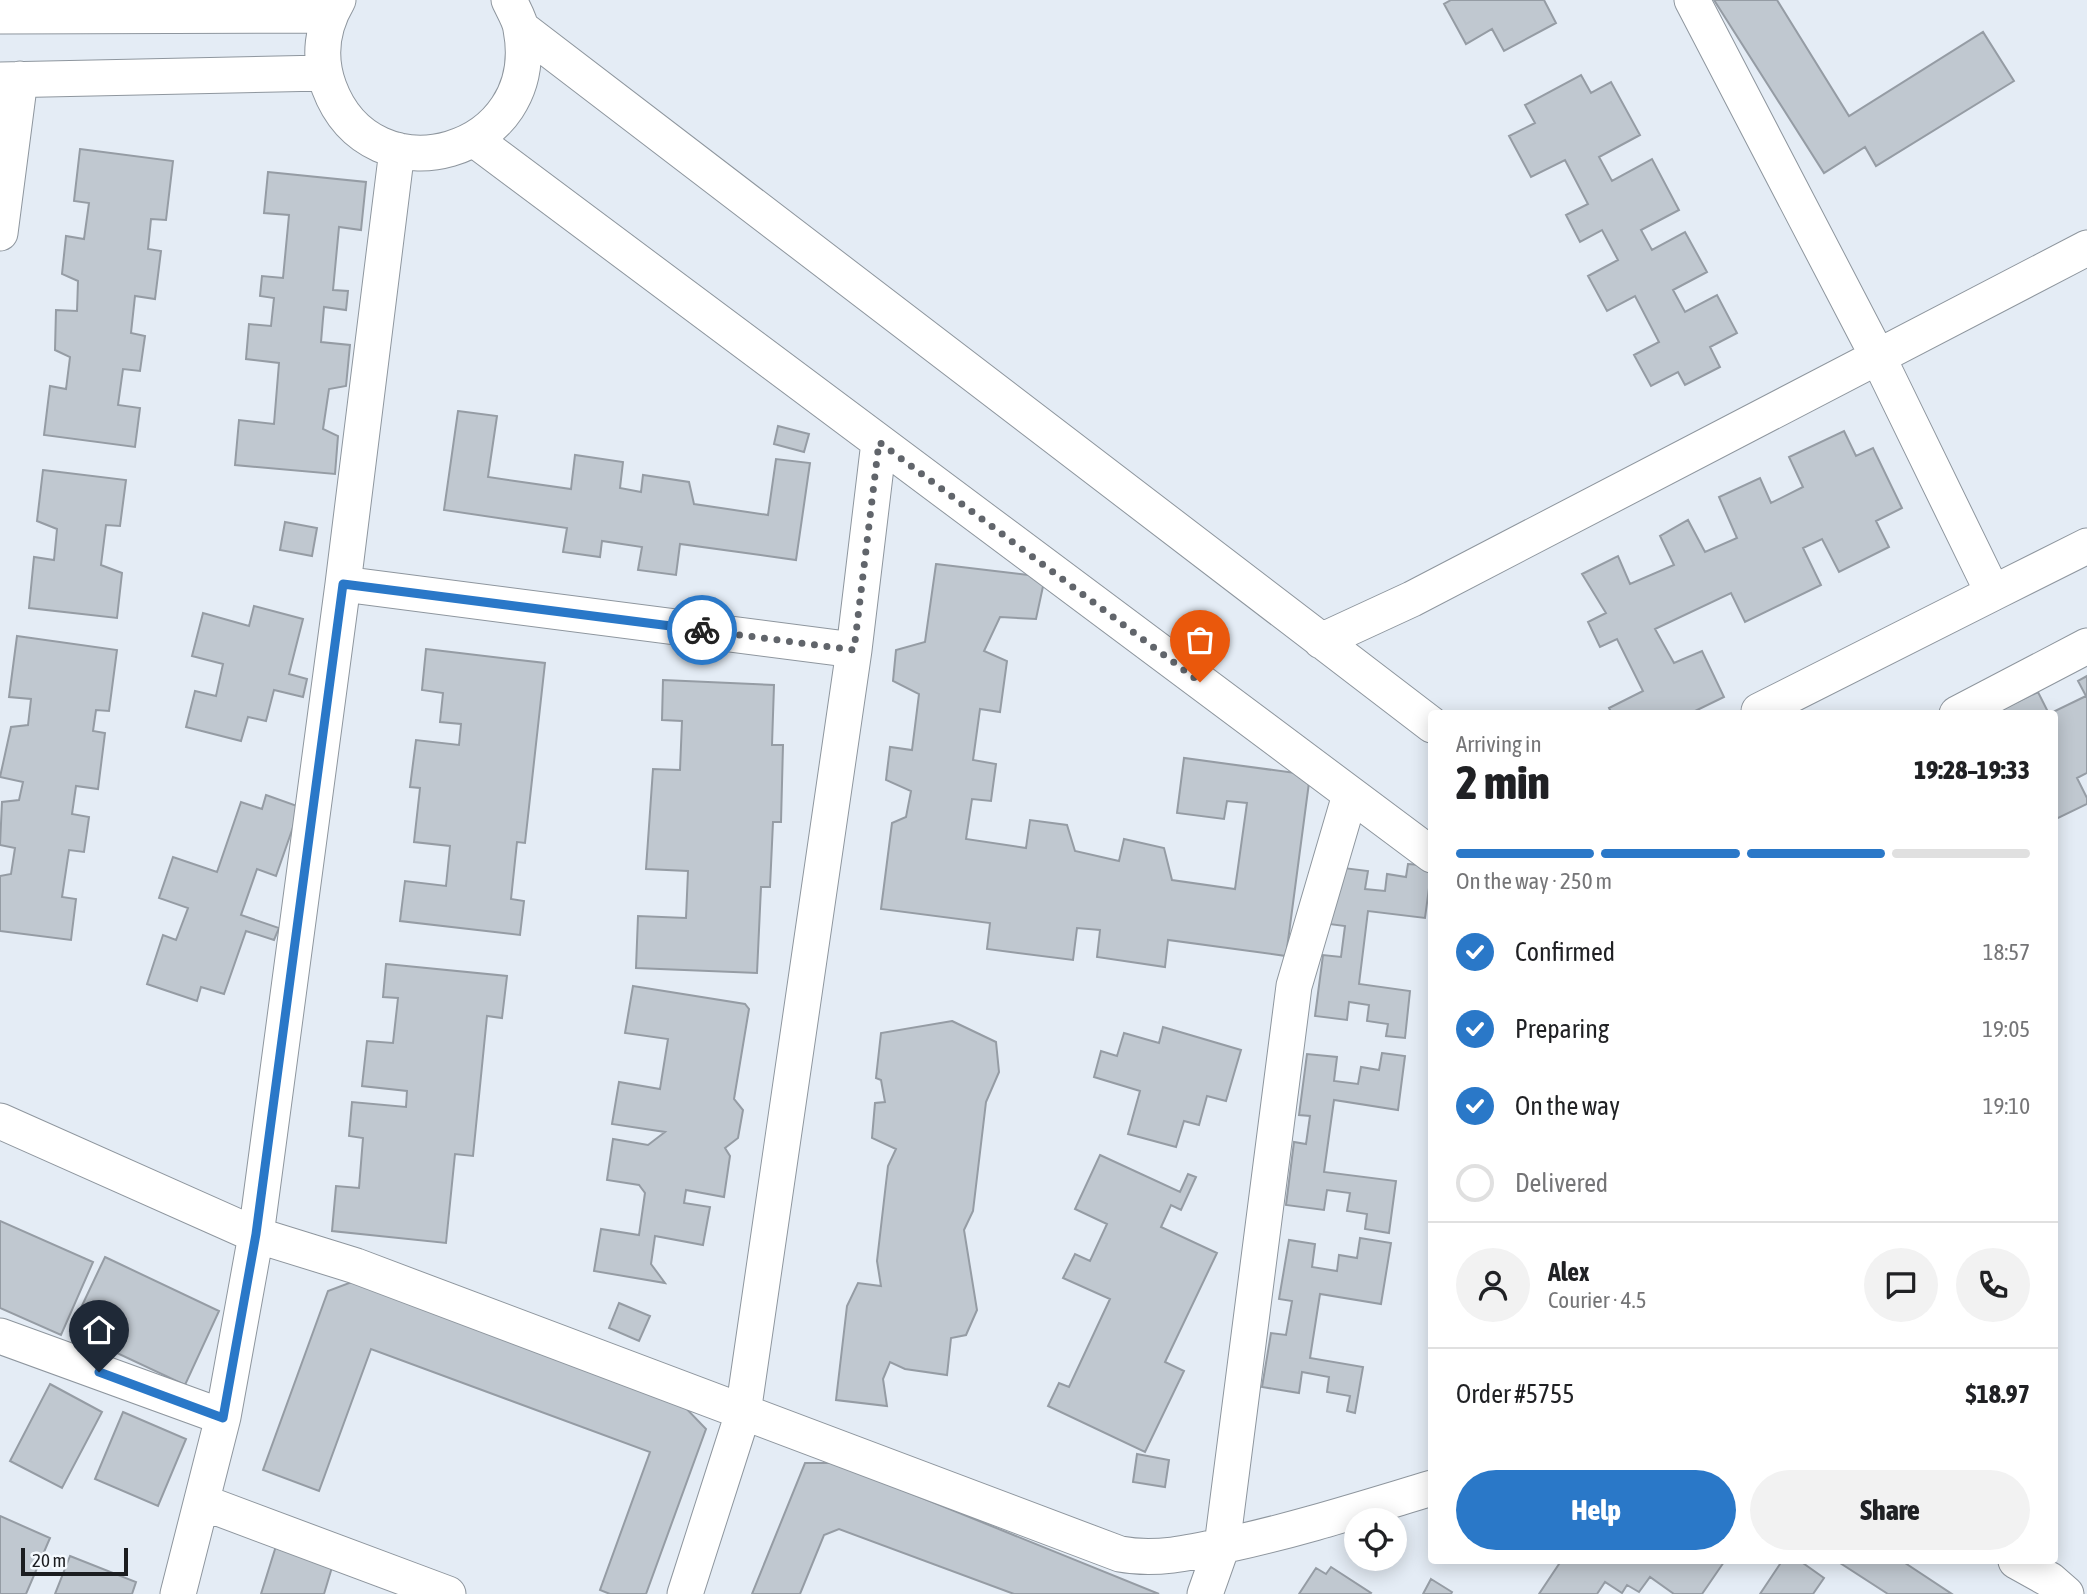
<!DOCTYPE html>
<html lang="en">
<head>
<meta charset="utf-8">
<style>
	:root { --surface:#fff; --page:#f2f2f2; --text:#202124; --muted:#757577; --line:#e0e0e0; --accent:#2a78c8 }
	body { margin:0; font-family:"Asap Condensed",sans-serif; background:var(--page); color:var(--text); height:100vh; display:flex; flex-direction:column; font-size:26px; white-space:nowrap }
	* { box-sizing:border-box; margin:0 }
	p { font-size:23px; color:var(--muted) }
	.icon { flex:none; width:38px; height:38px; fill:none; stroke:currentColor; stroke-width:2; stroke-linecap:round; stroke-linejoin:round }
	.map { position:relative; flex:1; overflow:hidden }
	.side { position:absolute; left:1428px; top:710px; width:630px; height:854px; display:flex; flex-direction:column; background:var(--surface); border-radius:7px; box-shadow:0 4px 18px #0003 }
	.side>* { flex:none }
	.controls { position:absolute; left:1344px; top:1508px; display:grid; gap:14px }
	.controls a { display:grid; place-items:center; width:63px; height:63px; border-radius:50%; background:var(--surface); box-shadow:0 4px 18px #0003; font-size:35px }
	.scale { position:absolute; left:21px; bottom:18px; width:107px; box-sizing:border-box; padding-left:7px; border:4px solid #1b1d20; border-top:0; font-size:19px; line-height:24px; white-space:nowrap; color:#1b1d20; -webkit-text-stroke:5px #f4f9fe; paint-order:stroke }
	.pin { position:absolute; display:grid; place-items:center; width:60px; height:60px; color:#fff; margin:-72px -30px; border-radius:50% 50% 50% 0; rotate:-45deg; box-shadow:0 0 7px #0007 }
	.pin .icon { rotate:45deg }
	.courier { position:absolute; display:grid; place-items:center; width:70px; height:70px; margin:-35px; border:5px solid #2a78c8; border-radius:50%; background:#fff; color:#222; box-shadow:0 2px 9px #0007 }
	.summary em { font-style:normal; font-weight:800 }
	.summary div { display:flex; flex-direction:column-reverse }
	.summary { display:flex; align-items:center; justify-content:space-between; height:119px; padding:0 28px }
	h1 { font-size:46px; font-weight:800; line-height:52px }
	.bar { display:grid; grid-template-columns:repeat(4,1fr); gap:10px 7px; align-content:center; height:84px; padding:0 28px }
	.bar i { height:9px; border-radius:5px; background:var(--line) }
	.bar .active { background:var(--accent) }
	.bar p { grid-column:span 4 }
	.line { display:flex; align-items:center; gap:18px; padding:0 28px; border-top:2px solid var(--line) }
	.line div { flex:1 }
	.round { display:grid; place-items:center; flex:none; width:74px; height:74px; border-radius:37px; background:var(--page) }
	ol { padding:0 28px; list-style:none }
	li { display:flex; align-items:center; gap:21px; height:77px }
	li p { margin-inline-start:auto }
	li .icon { padding:7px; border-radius:50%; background:var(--accent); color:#fff; stroke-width:4 }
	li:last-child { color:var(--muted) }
	li i { width:38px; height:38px; border:4px solid var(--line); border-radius:50% }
	.action { display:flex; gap:14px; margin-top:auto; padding:14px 28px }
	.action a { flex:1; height:80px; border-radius:42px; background:var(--accent); color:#fff; font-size:28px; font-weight:800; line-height:80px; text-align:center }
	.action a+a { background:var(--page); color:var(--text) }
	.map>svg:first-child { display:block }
</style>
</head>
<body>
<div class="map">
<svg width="2087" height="1594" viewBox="0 0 2087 1594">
	<rect width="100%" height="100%" fill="#e4ecf5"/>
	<path fill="#c0c8d0" stroke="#959ca4" stroke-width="2" d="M1451 0H1544L1556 23 1504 51 1492 29 1466 44 1444 4Z
		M1714 0H1777L1849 116 1983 32 2014 81 1876 166 1865 147 1824 173Z
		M1581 75 1591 93 1611 82 1640 135 1599 157 1612 181 1652 159 1679 210 1641 230 1652 250 1685 232 1707 272 1673 290 1685 312 1717 295 1737 333 1710 347 1720 367 1685 385 1678 372 1651 386 1634 355 1659 342 1635 296 1607 311 1588 276 1618 260 1602 230 1580 242 1566 215 1588 204 1565 160 1531 177 1509 136 1535 123 1525 105Z
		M80 149 173 161 166 220 151 219 148 249 161 251 155 299 135 296 131 333 145 336 140 371 123 369 118 405 140 408 135 447 44 435 50 386 66 389 70 357 55 350 56 310 77 311 78 281 62 274 66 236 84 239 89 203 74 201Z
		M268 172 366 182 361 230 339 227 333 290 348 291 346 310 324 307 321 342 350 345 346 386 329 389 323 429 338 436 335 474 235 465 239 420 274 424 279 363 246 359 249 324 271 326 274 298 260 296 262 276 283 278 289 215 264 213Z
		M458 411 497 416 488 477 571 489 575 455 623 462 620 488 641 492 643 475 689 482 694 504 768 515 776 459 810 463 796 560 680 544 676 575 638 570 642 547 602 541 600 557 563 552 567 528 444 510Z
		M778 426 809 434 804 452 774 444Z
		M1844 431 1856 456 1873 448 1902 508 1876 521 1889 547 1839 572 1822 539 1803 548 1821 585 1745 622 1731 593 1655 629 1674 663 1702 651 1724 697 1693 712 1694 714H1612L1609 708 1643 691 1617 639 1600 647 1588 622 1606 613 1582 574 1618 556 1630 584 1674 565 1660 536 1688 520 1705 552 1737 538 1719 497 1760 478 1771 503 1803 487 1789 457Z
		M43 470 126 480 120 526 106 525 101 565 122 573 117 618 29 608 34 557 54 560 57 529 37 521Z
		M285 522 317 528 312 556 280 550Z
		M936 564 1045 577 1036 619 1000 617 984 651 1007 661 1000 712 980 709 973 760 996 764 991 801 972 799 966 839 1026 848 1030 820 1067 825 1075 851 1119 861 1124 839 1164 848 1172 880 1235 889 1247 803 1227 801 1224 819 1177 813 1184 758 1310 775 1286 956 1168 940 1165 967 1097 957 1100 930 1077 928 1073 960 987 949 990 923 881 909 892 823 906 817 911 791 886 780 890 747 912 750 919 694 893 681 896 650 925 642Z
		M254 606 303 619 289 674 307 679 303 697 274 690 266 721 248 717 241 741 186 727 195 691 216 696 223 664 192 656 203 613 249 626Z
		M17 636 117 650 109 711 96 710 93 731 105 733 98 789 76 786 72 814 89 817 84 852 69 850 62 897 76 899 71 940 0 931V876L11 874 15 848 0 845 2 802 19 800 23 782 0 777 11 727 28 725 31 699 9 697Z
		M426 649 545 663 525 843 517 842 511 899 524 901 520 935 400 921 405 881 446 886 450 846 414 842 420 788 410 787 416 740 459 745 461 724 440 722 443 693 422 690Z
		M2087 676V773L2077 778 2087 798V804L2054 820V714H1992L2038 692 2049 714 2086 696 2078 681Z
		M663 680 774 685 772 745H783L781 822H773L770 887H761L757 973 636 968 638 916 686 918 688 871 646 869 653 769 680 770 682 721 662 720Z
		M266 795 300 807 276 876 257 869 241 915 279 928 274 940 246 931 224 994 201 987 197 1001 147 984 163 935 176 940 188 908 159 898 173 857 217 872 241 802 262 809Z
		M1408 864 1432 866 1425 918 1368 911 1359 984 1410 991 1405 1038 1386 1036 1388 1024 1367 1021 1369 1005 1349 1002 1347 1020 1315 1016 1323 955 1341 957 1345 926 1329 924 1336 867 1368 871 1365 889 1385 891 1387 874 1406 877Z
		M386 964 507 976 502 1018 487 1016 473 1156 455 1154 446 1243 332 1231 336 1186 359 1188 363 1138 349 1136 352 1102 406 1107 407 1091 362 1086 367 1041 393 1043 398 998 383 997Z
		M633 986 745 1004 749 1009 734 1099 743 1110 738 1138 725 1148 730 1156 724 1197 686 1190 684 1203 710 1207 703 1245 655 1236 651 1264 665 1283 594 1271 601 1229 639 1235 645 1193 639 1185 607 1180 613 1139 648 1145 665 1132 612 1124 619 1082 660 1089 668 1039 625 1033Z
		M952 1021 996 1042 999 1072 986 1102 973 1211 964 1230 977 1310 966 1335 951 1338 947 1375 905 1369 890 1362 883 1379 887 1406 836 1400 847 1306 858 1283 881 1286 877 1261 888 1166 896 1149 872 1138 875 1103 885 1102 881 1080 876 1078 881 1033Z
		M1163 1027 1241 1050 1226 1101 1207 1096 1199 1125 1184 1121 1176 1147 1128 1134 1140 1091 1094 1077 1101 1051 1117 1056 1124 1033 1159 1043Z
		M1382 1053 1405 1056 1398 1110 1334 1100 1324 1172 1396 1181 1389 1233 1365 1229 1367 1214 1347 1211 1350 1193 1327 1190 1324 1210 1286 1205 1294 1142 1306 1144 1310 1116 1299 1115 1307 1054 1337 1057 1334 1081 1358 1084 1361 1067 1379 1070Z
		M1100 1155 1180 1192 1188 1174 1196 1177 1181 1210 1171 1205 1161 1227 1217 1253 1165 1362 1184 1371 1145 1452 1048 1406 1059 1383 1069 1387 1110 1299 1063 1278 1075 1254 1090 1261 1107 1224 1075 1209Z
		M0 1221 93 1262 61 1335 0 1308Z
		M1360 1238 1391 1243 1381 1304 1320 1294 1310 1358 1363 1367 1355 1413 1347 1411 1350 1396 1327 1392 1329 1377 1302 1372 1299 1393 1262 1387 1271 1333 1286 1335 1292 1301 1279 1299 1289 1240 1315 1244 1312 1267 1337 1271 1339 1255 1357 1258Z
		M105 1257 219 1311 185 1385 70 1331Z
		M357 1280 681 1403 706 1429 646 1594H610L600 1590 650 1452 371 1349 319 1491 263 1470 328 1291Z
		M619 1303 650 1316 639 1341 609 1328Z
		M50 1384 102 1412 62 1488 10 1461Z
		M123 1412 186 1439 158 1506 95 1479Z
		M1137 1454 1169 1460 1165 1487 1133 1482Z
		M805 1463H836L1159 1594H1014L839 1529 824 1535 800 1594H752Z
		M0 1516 50 1538 26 1594H0Z
		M276 1546 333 1564 324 1594H261Z
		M70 1556 136 1582 132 1594H55Z
		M1561 1561H1722L1724 1562 1702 1594H1674L1650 1577 1639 1592 1627 1585 1622 1593 1605 1582 1597 1594H1539Z
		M1782 1561H1800L1824 1578 1813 1594H1760Z
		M1837 1561H1902L1952 1594H1888Z
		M1331 1567 1371 1593 1370 1594H1299L1316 1568 1326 1574Z
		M1431 1579 1452 1592 1451 1594H1423Z"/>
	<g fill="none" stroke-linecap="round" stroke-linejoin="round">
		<defs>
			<path id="minor" d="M338 0C322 27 318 57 329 87 372 203 545 155 521 29 520 20 513 9 509 0
				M1692 0 1878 357 1993 593 2087 546
				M0 16 329 15
				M521 28 1432 725
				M0 80 324 73
				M475 140 1432 855
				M0 233 20 79
				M343 584 854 650
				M1321 641 1412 599 2087 248
				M1760 714 1759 711 1993 593
				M1957 714 2087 646
				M0 1121 256 1235 343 584 397 150
				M0 1336 223 1417
				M202 1502 448 1594
				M2016 1561 2050 1580 2066 1594
				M178 1594 223 1417 256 1235 356 1266 1120 1554C1157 1561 1194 1552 1231 1544 1299 1529 1365 1508 1432 1488
				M685 1594 743 1413 854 650 879 442
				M1205 1594 1222 1546 1294 986 1350 795"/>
		</defs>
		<use href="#minor" stroke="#8e969e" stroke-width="37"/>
		<use href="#minor" stroke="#fff" stroke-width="35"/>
	</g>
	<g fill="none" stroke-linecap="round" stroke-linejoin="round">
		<path stroke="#61656b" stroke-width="7" stroke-dasharray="0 12.6" d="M702 630 854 650 879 442 1200 682"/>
		<path stroke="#2a78c8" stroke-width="9" d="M99 1372 223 1418 256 1234 343 584 702 630"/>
	</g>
</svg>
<div class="controls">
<a><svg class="icon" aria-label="locate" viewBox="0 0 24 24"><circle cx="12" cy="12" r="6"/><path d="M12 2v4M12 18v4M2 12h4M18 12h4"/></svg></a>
</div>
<div class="scale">20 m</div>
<div class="pin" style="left:1200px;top:682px;background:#ea580c"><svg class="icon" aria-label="bag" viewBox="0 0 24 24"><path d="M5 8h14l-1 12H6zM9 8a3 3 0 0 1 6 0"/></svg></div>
<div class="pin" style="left:99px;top:1372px;background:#1f2937"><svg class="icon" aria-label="home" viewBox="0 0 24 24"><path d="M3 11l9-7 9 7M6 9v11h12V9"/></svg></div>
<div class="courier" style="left:702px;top:630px"><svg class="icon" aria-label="bike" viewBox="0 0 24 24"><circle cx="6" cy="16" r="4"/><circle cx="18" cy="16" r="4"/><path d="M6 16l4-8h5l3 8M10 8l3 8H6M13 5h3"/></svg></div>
<section class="side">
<div class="summary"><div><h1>2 min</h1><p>Arriving in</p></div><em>19:28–19:33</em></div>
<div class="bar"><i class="active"></i><i class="active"></i><i class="active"></i><i></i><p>On the way · 250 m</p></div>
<ol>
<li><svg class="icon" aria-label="check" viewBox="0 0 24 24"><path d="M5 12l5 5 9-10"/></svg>Confirmed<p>18:57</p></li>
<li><svg class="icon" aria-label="check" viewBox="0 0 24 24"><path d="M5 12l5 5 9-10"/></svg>Preparing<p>19:05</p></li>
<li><svg class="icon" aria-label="check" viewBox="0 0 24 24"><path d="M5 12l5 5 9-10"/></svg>On the way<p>19:10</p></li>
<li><i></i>Delivered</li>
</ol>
<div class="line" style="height:126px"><a class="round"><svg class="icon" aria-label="person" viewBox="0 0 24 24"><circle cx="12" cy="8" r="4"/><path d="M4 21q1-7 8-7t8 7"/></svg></a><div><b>Alex</b><p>Courier · 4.5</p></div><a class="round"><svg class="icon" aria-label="chat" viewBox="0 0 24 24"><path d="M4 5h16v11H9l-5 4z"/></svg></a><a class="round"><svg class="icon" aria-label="phone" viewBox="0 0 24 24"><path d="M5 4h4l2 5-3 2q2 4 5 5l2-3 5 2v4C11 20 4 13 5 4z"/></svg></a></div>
<div class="line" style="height:91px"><div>Order #5755</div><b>$18.97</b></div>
<div class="action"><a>Help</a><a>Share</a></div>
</section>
</div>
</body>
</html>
